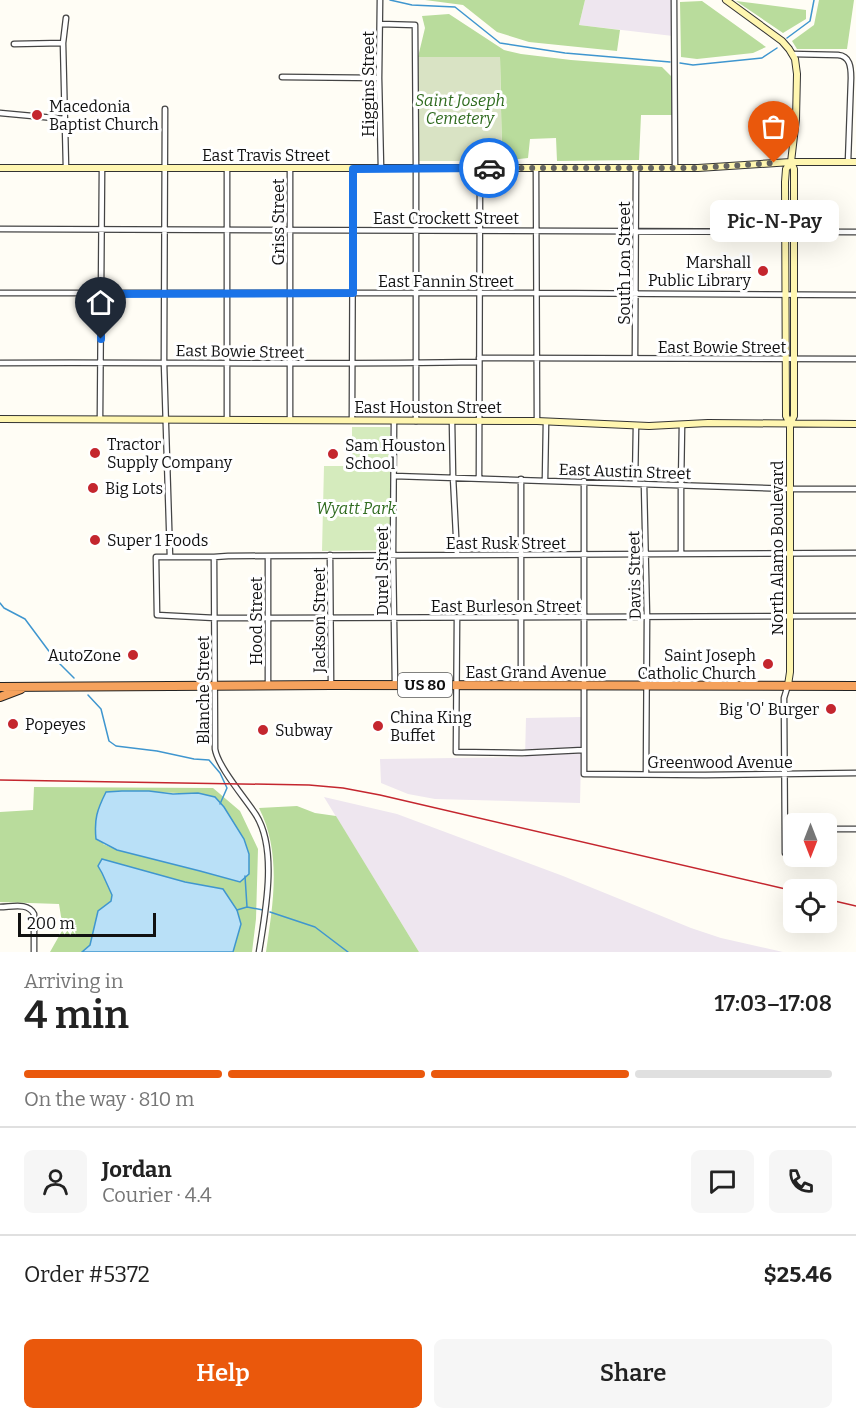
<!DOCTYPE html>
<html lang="en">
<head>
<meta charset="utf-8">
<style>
	:root { --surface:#fff; --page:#f6f6f6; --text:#222; --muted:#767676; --line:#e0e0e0; --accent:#ea580c }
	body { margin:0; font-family:Bitter,serif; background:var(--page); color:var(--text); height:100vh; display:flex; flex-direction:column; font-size:22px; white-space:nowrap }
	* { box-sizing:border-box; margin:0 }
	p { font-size:20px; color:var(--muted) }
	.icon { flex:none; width:33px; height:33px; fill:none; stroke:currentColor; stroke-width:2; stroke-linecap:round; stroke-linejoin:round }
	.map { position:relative; height:952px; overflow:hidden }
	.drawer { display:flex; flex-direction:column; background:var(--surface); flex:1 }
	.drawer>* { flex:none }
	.needle { width:39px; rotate:180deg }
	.tools { position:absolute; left:783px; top:813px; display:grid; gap:12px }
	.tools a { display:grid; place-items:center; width:54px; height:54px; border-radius:9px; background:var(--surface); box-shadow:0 6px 24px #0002; font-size:30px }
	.scale { position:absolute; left:18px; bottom:15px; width:138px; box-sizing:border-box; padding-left:6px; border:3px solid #111; border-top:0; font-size:16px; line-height:21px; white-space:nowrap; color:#111; -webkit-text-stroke:4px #fff; paint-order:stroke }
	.pin { position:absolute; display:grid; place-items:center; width:51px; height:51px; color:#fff; margin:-62px -26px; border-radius:50% 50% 50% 0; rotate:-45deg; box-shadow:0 0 6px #0007 }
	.pin .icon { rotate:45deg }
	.courier { position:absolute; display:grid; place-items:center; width:60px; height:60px; margin:-30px; border:4px solid #1a73e8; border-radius:50%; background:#fff; color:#222; box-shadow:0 2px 8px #0007 }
	.bubble { position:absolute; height:42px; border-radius:9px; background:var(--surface); box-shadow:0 6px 24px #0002; font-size:20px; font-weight:600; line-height:42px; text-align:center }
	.overview em { font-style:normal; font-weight:600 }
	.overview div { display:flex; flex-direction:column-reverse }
	.overview { display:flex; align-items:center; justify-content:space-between; height:102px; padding:0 24px }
	h1 { font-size:39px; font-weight:600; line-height:45px }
	.bar { display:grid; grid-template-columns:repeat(4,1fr); gap:9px 6px; align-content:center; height:72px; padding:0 24px }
	.bar i { height:8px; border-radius:4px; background:var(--line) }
	.bar .on { background:var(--accent) }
	.bar p { grid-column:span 4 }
	.line { display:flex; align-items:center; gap:15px; padding:0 24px; border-top:2px solid var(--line) }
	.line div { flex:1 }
	.round { display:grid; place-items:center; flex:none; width:63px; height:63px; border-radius:9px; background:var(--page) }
	.cta { display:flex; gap:12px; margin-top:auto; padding:12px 24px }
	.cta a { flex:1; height:69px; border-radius:9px; background:var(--accent); color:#fff; font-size:24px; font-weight:600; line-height:69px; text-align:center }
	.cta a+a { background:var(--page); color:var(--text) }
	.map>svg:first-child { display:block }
</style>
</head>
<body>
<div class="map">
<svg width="856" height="952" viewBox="0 0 856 952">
	<rect width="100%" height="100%" fill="#fffdf5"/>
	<path fill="#eee6ef" d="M585 0H672L673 36 579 25Z
		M582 717 580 803 435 799 408 794 381 783 380 759 525 757 526 718Z
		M324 797 397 814 563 876 691 928 721 938 783 952H419Z"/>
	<path fill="#d5ebbd" d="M352 427H390V550L322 551 324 466H352Z"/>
	<path fill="#b9dc9c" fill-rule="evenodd" d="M425 0H585L579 25 620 30 617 51 529 42 497 32 463 5Z
		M819 0H854L847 49H797L792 41 814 25Z
		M702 1 766 47 753 53 697 59 681 57 680 2Z
		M736 1 806 10V19L783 33Z
		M449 14 504 50 521 54 571 60 662 67 671 76 672 115H641L639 160 557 161 556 138 530 139 528 158 502 161 500 57H418L425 28 422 16Z
		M34 787 213 788 240 811 258 849 256 919 252 952H233L241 924 237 910 223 889 98 866 102 873 113 895 111 901 98 911 90 945 82 952H50L63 929 59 904 0 902V812L33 810ZM123 791C148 791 172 794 198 793L240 882 200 871 117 850 103 844 106 792Z
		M297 806 315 813 336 816 419 952H266C273 904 282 853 259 808Z"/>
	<path fill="#d9e3c4" d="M418 57H500L502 161H419Z"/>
	<path fill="#b9e0f7" stroke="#3f96cf" stroke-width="1.5" d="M122 791H149L173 794 198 793 215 797 224 807 244 839 249 854V874L240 882 200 871 117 850 96 839C94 819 97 810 106 792Z
		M102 859 185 882 223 889 237 910 241 924 233 952H82L90 945 98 911 111 901 112 895 102 873 98 866Z"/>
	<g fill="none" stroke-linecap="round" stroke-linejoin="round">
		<path stroke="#3f96cf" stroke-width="1.5" d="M390 0 412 5 455 7 500 43 565 53 670 62
			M787 38 810 21 814 0
			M680 63 693 65 762 58 777 48
			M0 603 4 608 25 619 54 658 74 678
			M88 695 101 709 109 741 116 746 157 751 194 759 209 760 220 773 227 788 220 804
			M245 876 247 907 263 910
			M237 910 247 907
			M270 912 315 927 348 952"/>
		<defs>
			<path id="street" d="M380 0 379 78 381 168
				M674 0 675 168
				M66 18 63 43 66 168
				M380 24 415 25 416 167V421
				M14 44 63 43
				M792 54 838 55C850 56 851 67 851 78L848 162
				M282 77 379 78
				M165 109 164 363 170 557
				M0 113 65 119
				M536 168 537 421
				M227 169V419
				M0 229 856 232
				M0 293H537L856 295
				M479 358 856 359
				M635 358 636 168
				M0 363C160 362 319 365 479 362
				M100 418 102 169
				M290 420V169
				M352 420 353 169
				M394 421 393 555 395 685
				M452 421 453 477 457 555
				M394 476 791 489H856
				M479 478 480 168
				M545 480 546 422
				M584 481V774L705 775 856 773
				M635 483 636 426
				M644 484 647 617 646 774
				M856 553 228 556 214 557H156L157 615 215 618H268L856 616
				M681 554V485L682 425
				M330 555 331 685
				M214 557 215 749C218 767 245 798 256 815 278 850 265 914 259 952
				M457 618 456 752 522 753 583 750
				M268 685V556
				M521 685V479
				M826 829H856
				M785 853 784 698 788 685
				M0 907C12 907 28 902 34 914V952"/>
			<path id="secondary" d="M726 0 782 41 789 49 795 59 797 74 796 119 791 162 794 169V416L790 424V672L788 685
				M0 168H698L791 162H856
				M0 419 537 421 649 426 708 423 856 424
				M790 424 786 416 785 182 786 169 791 162"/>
			<path id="highway" d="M0 687 331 685 856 686
				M0 697 21 689"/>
		</defs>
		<use href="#street" stroke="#444" stroke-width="7"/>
		<use href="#secondary" stroke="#333" stroke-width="8"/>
		<use href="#highway" stroke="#222" stroke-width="10"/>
		<use href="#street" stroke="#fff" stroke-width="4.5"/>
		<use href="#secondary" stroke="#fff6b0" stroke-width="6"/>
		<use href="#highway" stroke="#f5a25d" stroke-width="8"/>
		<path stroke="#c4262e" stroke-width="1.5" d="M0 780 309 785 343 788 380 795 794 891
			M826 899 856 906"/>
	</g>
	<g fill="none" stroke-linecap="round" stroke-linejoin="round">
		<path stroke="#646461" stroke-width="6" stroke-dasharray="0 10.8" d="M489 168H698L774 163"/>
		<path stroke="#1a73e8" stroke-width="8" d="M101 339V294L353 293V169L489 168"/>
	</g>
	<g fill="#c4262e" stroke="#fff" stroke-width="2">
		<circle cx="37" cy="115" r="6"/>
		<circle cx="763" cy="271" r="6"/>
		<circle cx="95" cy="453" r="6"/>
		<circle cx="333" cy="454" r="6"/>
		<circle cx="93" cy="488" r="6"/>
		<circle cx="95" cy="540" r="6"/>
		<circle cx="133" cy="655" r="6"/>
		<circle cx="768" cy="664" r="6"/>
		<circle cx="831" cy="709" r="6"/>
		<circle cx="13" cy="724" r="6"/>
		<circle cx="378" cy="726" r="6"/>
		<circle cx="263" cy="730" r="6"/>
	</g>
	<g text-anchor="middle" stroke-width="6" stroke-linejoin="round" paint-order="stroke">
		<rect fill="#fff" stroke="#585858" stroke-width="1.5" x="398" y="673" width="54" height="24" rx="4.5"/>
		<g font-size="15" font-weight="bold" fill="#111">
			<text x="425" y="690">US 80</text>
		</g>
		<g font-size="16" fill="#111" stroke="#fff">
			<text transform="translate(368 84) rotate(-90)" y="6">Higgins Street</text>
			<text x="266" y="161">East Travis Street</text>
			<text x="446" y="224">East Crockett Street</text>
			<text transform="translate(278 222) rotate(-90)" y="6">Griss Street</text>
			<text transform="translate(624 263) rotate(-90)" y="6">South Lon Street</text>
			<text x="446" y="287">East Fannin Street</text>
			<text x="722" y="353">East Bowie Street</text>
			<text transform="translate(240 351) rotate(1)" y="6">East Bowie Street</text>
			<text x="428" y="413">East Houston Street</text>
			<text transform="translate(625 471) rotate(2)" y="6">East Austin Street</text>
			<text x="506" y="549">East Rusk Street</text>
			<text transform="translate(777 548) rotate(-90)" y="6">North Alamo Boulevard</text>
			<text transform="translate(382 571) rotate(-90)" y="6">Durel Street</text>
			<text transform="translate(634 575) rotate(-91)" y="6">Davis Street</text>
			<text x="506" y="612">East Burleson Street</text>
			<text transform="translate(319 620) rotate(-90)" y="6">Jackson Street</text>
			<text transform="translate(256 621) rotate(-90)" y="6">Hood Street</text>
			<text x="536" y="678">East Grand Avenue</text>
			<text transform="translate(203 690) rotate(-90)" y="6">Blanche Street</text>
			<text x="720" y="768">Greenwood Avenue</text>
		</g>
		<g font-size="16" font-style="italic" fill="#2f6b1f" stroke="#fff">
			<text x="460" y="106">Saint Joseph<tspan x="460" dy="18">Cemetery</tspan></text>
			<text x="356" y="514">Wyatt Park</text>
		</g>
		<g font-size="16" fill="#111" stroke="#fff" text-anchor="start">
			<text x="49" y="112">Macedonia<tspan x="49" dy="18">Baptist Church</tspan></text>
			<text x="751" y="268" text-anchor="end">Marshall<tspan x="751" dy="18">Public Library</tspan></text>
			<text x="107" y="450">Tractor<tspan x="107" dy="18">Supply Company</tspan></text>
			<text x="345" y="451">Sam Houston<tspan x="345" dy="18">School</tspan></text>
			<text x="105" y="494">Big Lots</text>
			<text x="107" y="546">Super 1 Foods</text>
			<text x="121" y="661" text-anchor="end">AutoZone</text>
			<text x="756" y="661" text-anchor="end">Saint Joseph<tspan x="756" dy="18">Catholic Church</tspan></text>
			<text x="819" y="715" text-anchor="end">Big 'O' Burger</text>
			<text x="390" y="723">China King<tspan x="390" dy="18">Buffet</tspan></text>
			<text x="25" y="730">Popeyes</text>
			<text x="275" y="736">Subway</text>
		</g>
	</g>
</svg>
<div class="tools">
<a><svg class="needle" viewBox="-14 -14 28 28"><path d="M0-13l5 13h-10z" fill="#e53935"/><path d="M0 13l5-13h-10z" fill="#767676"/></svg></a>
<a><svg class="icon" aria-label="locate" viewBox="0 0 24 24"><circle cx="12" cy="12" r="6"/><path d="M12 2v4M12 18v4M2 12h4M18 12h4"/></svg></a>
</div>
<div class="scale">200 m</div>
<div class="pin" style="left:774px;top:163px;background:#ea580c"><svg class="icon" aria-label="bag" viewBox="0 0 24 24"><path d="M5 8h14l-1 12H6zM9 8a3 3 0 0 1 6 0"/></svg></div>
<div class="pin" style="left:101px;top:339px;background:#1f2937"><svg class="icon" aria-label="home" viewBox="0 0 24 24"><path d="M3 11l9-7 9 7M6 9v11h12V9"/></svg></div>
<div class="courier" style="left:489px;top:168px"><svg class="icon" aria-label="car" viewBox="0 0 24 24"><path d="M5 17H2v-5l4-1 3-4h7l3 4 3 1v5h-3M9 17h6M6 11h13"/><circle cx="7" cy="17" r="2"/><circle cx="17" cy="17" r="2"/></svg></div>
<div class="bubble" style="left:710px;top:200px;width:129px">Pic-N-Pay</div>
</div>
<section class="drawer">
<div class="overview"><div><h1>4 min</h1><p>Arriving in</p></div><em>17:03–17:08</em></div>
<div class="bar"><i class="on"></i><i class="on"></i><i class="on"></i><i></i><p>On the way · 810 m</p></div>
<div class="line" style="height:108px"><a class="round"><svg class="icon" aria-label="person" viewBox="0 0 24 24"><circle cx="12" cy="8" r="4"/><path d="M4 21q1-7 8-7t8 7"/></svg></a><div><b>Jordan</b><p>Courier · 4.4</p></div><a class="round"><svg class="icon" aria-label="chat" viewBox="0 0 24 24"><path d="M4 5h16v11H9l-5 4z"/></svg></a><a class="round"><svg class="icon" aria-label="phone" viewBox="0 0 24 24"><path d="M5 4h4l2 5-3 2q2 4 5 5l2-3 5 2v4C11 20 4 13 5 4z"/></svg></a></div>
<div class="line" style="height:78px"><div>Order #5372</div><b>$25.46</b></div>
<div class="cta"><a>Help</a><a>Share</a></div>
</section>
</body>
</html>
